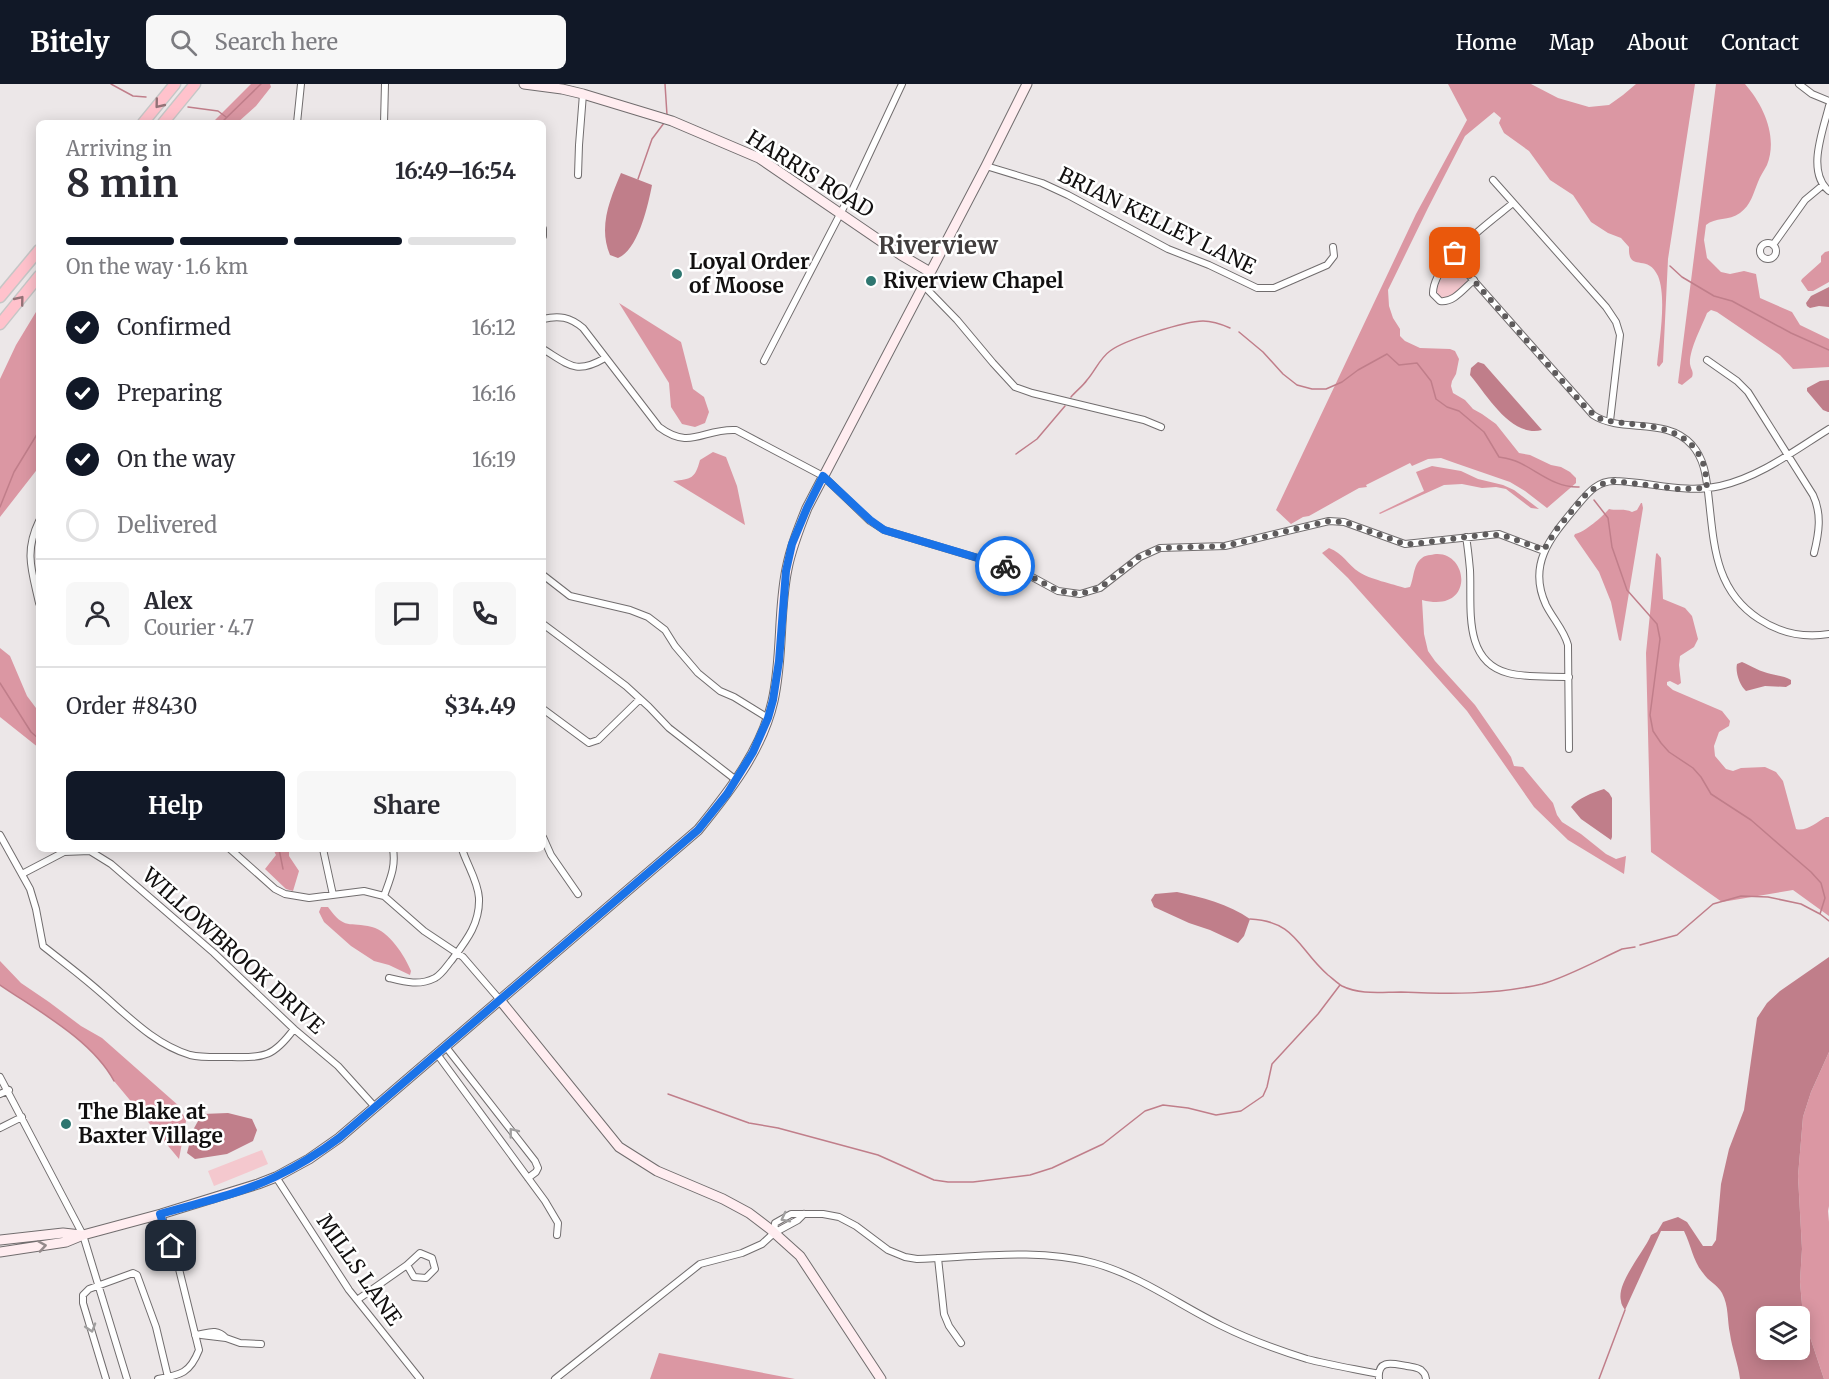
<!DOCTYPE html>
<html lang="en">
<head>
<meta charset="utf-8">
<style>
	:root { --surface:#fff; --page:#f7f7f7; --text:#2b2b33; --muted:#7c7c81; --line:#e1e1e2; --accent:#111827 }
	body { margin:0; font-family:Merriweather,serif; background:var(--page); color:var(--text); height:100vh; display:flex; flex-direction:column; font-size:22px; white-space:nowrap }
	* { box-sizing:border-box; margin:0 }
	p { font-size:20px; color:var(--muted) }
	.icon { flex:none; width:33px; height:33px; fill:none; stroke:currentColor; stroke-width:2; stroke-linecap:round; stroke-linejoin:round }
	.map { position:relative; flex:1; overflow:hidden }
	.sheet { position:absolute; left:36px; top:36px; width:510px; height:732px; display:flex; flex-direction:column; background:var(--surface); border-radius:9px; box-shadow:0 3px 15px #0003 }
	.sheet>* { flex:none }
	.fabs { position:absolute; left:1756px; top:1222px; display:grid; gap:12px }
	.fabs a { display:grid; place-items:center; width:54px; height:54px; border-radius:9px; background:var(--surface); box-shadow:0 3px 15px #0003; font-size:30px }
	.pin { position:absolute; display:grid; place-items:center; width:51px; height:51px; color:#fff; margin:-26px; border-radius:12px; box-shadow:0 3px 9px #0006 }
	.courier { position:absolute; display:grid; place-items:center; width:60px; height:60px; margin:-30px; border:4px solid #1a73e8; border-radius:50%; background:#fff; color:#222; box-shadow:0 2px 8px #0007 }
	.overview em { font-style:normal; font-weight:700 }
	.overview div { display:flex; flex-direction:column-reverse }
	.overview { display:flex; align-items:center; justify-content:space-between; height:102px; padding:0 30px }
	h1 { font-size:39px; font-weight:700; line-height:45px }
	.bar { display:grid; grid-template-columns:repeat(4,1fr); gap:9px 6px; align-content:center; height:72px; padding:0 30px }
	.bar i { height:8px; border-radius:4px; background:var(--line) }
	.bar .selected { background:var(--accent) }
	.bar p { grid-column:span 4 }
	.line { display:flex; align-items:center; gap:15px; padding:0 30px; border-top:2px solid var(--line) }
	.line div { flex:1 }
	.round { display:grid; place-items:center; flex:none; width:63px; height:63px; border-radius:9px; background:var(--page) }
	ol { padding:0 30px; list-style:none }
	li { display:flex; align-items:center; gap:18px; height:66px }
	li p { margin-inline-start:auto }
	li .icon { padding:6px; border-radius:50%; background:var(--accent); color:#fff; stroke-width:4 }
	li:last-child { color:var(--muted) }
	li i { width:33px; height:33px; border:3px solid var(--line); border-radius:50% }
	.action { display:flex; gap:12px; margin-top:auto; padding:12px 30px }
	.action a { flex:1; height:69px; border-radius:9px; background:var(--accent); color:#fff; font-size:24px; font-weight:700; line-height:69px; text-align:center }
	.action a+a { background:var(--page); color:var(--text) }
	header { display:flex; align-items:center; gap:36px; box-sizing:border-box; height:84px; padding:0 30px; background:var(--accent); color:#fff }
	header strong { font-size:28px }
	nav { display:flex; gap:33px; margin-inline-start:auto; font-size:21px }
	.search { width:420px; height:54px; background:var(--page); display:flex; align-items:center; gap:15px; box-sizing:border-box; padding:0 21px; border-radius:9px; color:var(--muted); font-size:22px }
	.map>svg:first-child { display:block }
</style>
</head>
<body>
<header>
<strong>Bitely</strong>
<div class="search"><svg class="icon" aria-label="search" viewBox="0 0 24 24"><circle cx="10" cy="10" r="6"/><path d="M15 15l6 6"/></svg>Search here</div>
<nav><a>Home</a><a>Map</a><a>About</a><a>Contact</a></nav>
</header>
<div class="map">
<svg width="1829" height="1295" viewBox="0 0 1829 1295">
	<rect width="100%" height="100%" fill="#ece7e8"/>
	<path fill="#f4c8ce" d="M1451 180C1458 180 1466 190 1467 197 1461 206 1451 216 1440 214L1436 206 1447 183Z
		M262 1066 268 1080 214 1102 208 1087Z"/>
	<path fill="#db97a3" d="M251 0H270L271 3 256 22 237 39H212Z
		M1448 0H1531L1558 14 1589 23 1609 21 1623 11 1636 0H1695L1668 175 1663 278 1659 283 1657 281C1659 258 1667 214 1658 192 1647 168 1628 190 1629 163L1621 154 1608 149 1591 138 1573 111 1550 96 1529 67 1504 49 1499 39 1501 34 1494 28 1465 52 1428 124 1388 206 1389 222 1393 234 1400 245V252L1405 257 1420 264 1450 265 1455 267 1459 275 1456 290 1452 297 1451 302 1453 309 1465 316 1473 325 1482 330 1496 340 1519 369 1530 371 1551 381 1561 383 1570 388 1576 394V399L1547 424 1525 407 1510 398 1455 379 1441 374 1428 375 1412 382 1410 379 1366 401 1367 403 1359 404 1309 432 1303 433 1291 440 1276 426 1416 130 1467 36Z
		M1716 0H1745C1764 22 1778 53 1767 81 1764 87 1760 92 1758 98 1753 110 1751 121 1740 129 1729 137 1715 133 1706 141L1704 156 1707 174 1721 188 1730 190 1744 187 1756 190 1760 214 1792 228 1800 241 1829 255V283L1793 285 1780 271 1717 228 1711 226 1707 229C1702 242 1689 266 1690 280 1691 286 1694 287 1692 293L1682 301 1678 299Z
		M1829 167V198L1813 207H1808L1801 197 1802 195 1821 178V172L1825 168Z
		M619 219 681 258 693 305 704 313 709 328 705 339 695 343 682 340 671 323 669 299Z
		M39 223V383L0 433V295L16 261Z
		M713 368 726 373 737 402 745 441 673 397C691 395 695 395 700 376Z
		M1432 382 1461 387 1478 395 1503 401 1514 406 1539 425 1531 424 1506 405 1496 403 1482 404 1462 400 1444 401 1380 430 1379 429 1424 407 1416 388Z
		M1641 419H1642L1643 424 1621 557 1619 556 1611 518 1599 488 1574 452 1575 450C1585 448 1602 433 1609 425 1618 427 1624 424 1632 428L1637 426Z
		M1329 464C1343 469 1348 481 1359 488 1369 495 1393 500 1405 504L1410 503C1414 495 1413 480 1422 474 1425 471 1431 471 1436 470 1469 468 1475 530 1422 516L1424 550 1428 567 1435 577 1475 621 1511 673 1514 682 1523 683 1553 719 1557 731 1562 738 1581 750 1606 770 1616 775 1626 772 1624 790 1568 756 1534 723 1467 627 1348 494 1322 469Z
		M1657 469 1661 474 1663 515 1685 524 1692 532 1698 555 1694 563 1680 572 1679 581 1681 599 1678 601 1670 597 1667 598V601L1673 606 1722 627 1730 637 1729 642 1719 648 1714 662 1715 672 1726 685 1733 687 1741 684 1765 683 1776 688 1783 697 1796 745C1806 748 1817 738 1826 733H1829V832L1793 806 1722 818 1651 768 1646 569 1656 470Z
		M0 564 10 572 27 612 39 628V664L0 633Z
		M273 765H289V772L299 787 293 807 286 805 265 785 276 771Z
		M321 823H328C345 847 349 837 372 843 389 847 405 872 411 887L410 891 389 881 374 877 351 862 324 838 319 828Z
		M0 877 21 899 49 918 81 942 102 954 179 1022 186 1037 179 1075 114 997C92 956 38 927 0 901Z
		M1829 968V1122L1828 1127 1829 1138V1295H1824L1803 1232 1800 1198 1802 1165 1798 1092 1803 1033 1811 1008Z
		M659 1269 795 1295H650Z"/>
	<path fill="#c07e8a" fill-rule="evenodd" d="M621 89 652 101C648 122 638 166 618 174L610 171C598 143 610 115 621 89Z
		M1829 203V223L1819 222 1810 224 1807 222 1806 219 1811 212Z
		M1478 278 1484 280 1542 346C1511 354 1487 311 1470 291L1471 284Z
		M1829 296V328H1828L1823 326 1807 307V304L1820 297Z
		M1742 578C1751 582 1761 588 1771 590 1778 592 1784 592 1791 596V600L1786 603 1765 602 1746 607C1740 602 1735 588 1737 580Z
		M1604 705 1609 709 1612 714V753L1611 756 1581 735 1571 723C1578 714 1592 709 1604 705Z
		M1177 808C1201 813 1229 820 1250 835L1244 852 1238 859 1210 846 1189 839 1154 823 1151 816 1155 810Z
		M1829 873V968L1811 1008 1803 1033 1798 1092 1802 1165 1800 1198 1803 1232 1824 1295H1740C1738 1279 1732 1265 1730 1250 1727 1236 1729 1222 1722 1209 1718 1201 1708 1197 1703 1189 1693 1177 1691 1161 1684 1147H1661L1625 1226C1623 1223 1621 1220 1621 1217 1616 1199 1644 1168 1651 1151L1657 1148 1663 1138 1678 1133 1687 1138 1703 1162H1712L1716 1156 1721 1100 1729 1065 1744 1026 1757 934 1767 919 1780 907ZM1767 1233H1800V1266H1767Z
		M228 1029 252 1035 257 1046 253 1057 227 1070 195 1075 187 1069 193 1046 202 1030Z"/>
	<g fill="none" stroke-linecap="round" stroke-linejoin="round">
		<path stroke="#c07e8a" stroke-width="1.5" d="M111 0 133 12 146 13
			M665 0 667 31
			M188 23 218 27 226 33
			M221 39 261 0
			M638 95 652 55 664 39
			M1670 182 1682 193 1714 212 1732 217 1791 249 1829 266
			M1239 248 1263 268 1283 290 1297 301 1312 305H1326L1342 298 1358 286 1387 270 1399 281 1417 279 1431 297 1436 315 1447 323 1459 327 1484 348 1499 373C1505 374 1512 375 1518 378 1538 387 1555 404 1579 403
			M1071 313C1076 307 1083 302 1087 296 1095 287 1100 274 1110 267 1124 256 1186 237 1203 237 1213 237 1221 240 1230 244
			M1016 370 1037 355 1065 322
			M1594 416 1608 434 1612 463 1627 506 1657 540 1660 555 1650 631 1653 647 1661 659 1669 668 1693 684 1701 693 1711 710 1751 736 1811 788 1821 799 1825 814 1820 830
			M0 423 14 388 39 347
			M0 599 31 648 39 655
			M279 765 283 785
			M1250 835C1296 837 1298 865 1328 891 1332 894 1337 899 1342 902 1360 911 1381 908 1401 908 1448 910 1495 911 1542 900 1567 893 1598 876 1622 865L1635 863
			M1640 861 1677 851 1713 820 1741 812 1768 813 1801 820 1820 830 1829 837
			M0 901C38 927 92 956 114 997
			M668 1010 749 1039 778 1044 878 1071 934 1096 948 1098H973L1030 1091 1052 1084 1103 1060 1145 1027 1163 1021 1188 1024 1216 1031 1241 1027 1263 1012 1267 1003 1272 980 1318 930 1340 901
			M1599 1295 1625 1226"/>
		<defs>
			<path id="street" d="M1799 0 1812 10 1829 17
				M1829 22C1823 47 1806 88 1829 107
				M297 39 301 0
				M384 39 385 0
				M986 82 1042 99 1068 111 1168 165 1209 181 1257 204H1274L1327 181 1334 172 1333 163
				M578 91 579 61 583 10
				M1493 96 1606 223 1616 238 1620 251 1610 337
				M543 145V152
				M1760 167a8 8 0 1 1 16 0a8 8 0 1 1-16 0Z
				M1773 161 1805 116 1823 101
				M1452 172 1593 331C1622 350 1666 332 1692 361 1704 375 1706 391 1708 408 1714 457 1713 505 1759 535 1780 549 1804 554 1829 550
				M1474 196C1464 204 1454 219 1440 217L1433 210C1432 179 1490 138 1513 119
				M923 201 957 236 993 279 1015 303 1032 309 1144 336 1161 343
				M543 235C559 231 570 233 583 244L659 343C691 367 703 344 736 346L823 392 870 437 884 446 1021 487 1058 507 1080 510 1100 504 1140 473 1160 464 1225 462 1329 437 1344 438 1405 460 1499 450 1544 467
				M543 265C569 281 576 291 605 274
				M1707 276 1737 297 1748 308 1813 411C1822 430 1819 449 1814 469
				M764 277 850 111 902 0
				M39 437C24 468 32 487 39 519
				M1466 453C1468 464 1469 475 1470 486 1472 522 1462 577 1508 589 1527 594 1550 592 1569 593
				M543 491 570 512 630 526 648 533 665 546 675 562 698 589 720 607 734 613 768 634
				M543 540 626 602 649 623 669 644 736 696
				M543 625 589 659 598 656 640 615
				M1569 665 1568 561C1564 546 1553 535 1546 521 1527 480 1551 453 1576 423 1587 410 1597 396 1616 397 1651 398 1685 410 1720 402 1760 393 1795 366 1829 345
				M0 751 30 805 36 825 43 862C62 877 82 892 100 908 128 932 154 960 190 971 203 974 219 973 232 973 265 974 274 972 294 945
				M543 753 551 771 578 810
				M230 765 275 805 285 810 309 814 364 807 384 812 424 847 463 873 500 916
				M323 765 333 811
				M22 790 64 768 90 767 111 780 214 869 294 945 338 982 375 1023
				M384 812C390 795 396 783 393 765
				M389 894C405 898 419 902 435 894 442 890 446 883 451 877 466 857 480 840 479 814 478 797 467 781 462 765
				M446 963 535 1077 538 1084 536 1088 528 1094
				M437 970 545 1117 558 1139 557 1151
				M0 993 83 1151 127 1295
				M0 1010 9 1006
				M0 1044 22 1033
				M276 1093 349 1206 420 1295
				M774 1149 775 1139 791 1130H823L839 1133 856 1142 888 1166 905 1173 917 1175C976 1173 1037 1164 1094 1179 1141 1192 1179 1221 1222 1242 1248 1255 1278 1266 1307 1275 1330 1281 1355 1285 1379 1290
				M938 1174 944 1230 949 1242 961 1259
				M357 1216 407 1181 414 1193 426 1194 435 1185 432 1174 420 1169 407 1181
				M195 1251C207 1250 215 1243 226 1254L201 1251
				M226 1254 240 1259 261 1260
				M106 1295 83 1219V1211L89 1205 133 1189 137 1191 156 1243 168 1293
				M158 1295C181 1291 190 1289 199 1266L179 1185 161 1130
				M555 1295 700 1180 742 1169 762 1160 774 1149 798 1136 804 1130
				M1379 1295C1377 1274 1394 1280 1407 1282 1412 1283 1417 1283 1421 1286 1425 1290 1425 1290 1426 1295"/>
			<path id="secondary" d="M524 0 562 5 583 10 672 37 759 74 901 171 930 188
				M500 916 619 1063 657 1087 723 1115 749 1129 770 1145 800 1172 881 1295
				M0 1156 63 1149 81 1151
				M0 1168 66 1158 83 1151 161 1130 258 1100 276 1093 309 1075 339 1054 698 746C729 708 762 666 773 617 783 573 778 528 787 485 791 464 799 444 807 424L986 82 1027 0"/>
			<path id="highway" d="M143 39 175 0
				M163 39 195 0
				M0 213 39 166
				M0 240 39 192"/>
		</defs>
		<use href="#street" stroke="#716d6e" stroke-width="8"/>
		<use href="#secondary" stroke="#716d6e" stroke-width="11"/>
		<use href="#highway" stroke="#c6c6c6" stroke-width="13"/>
		<use href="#street" stroke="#fff" stroke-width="6"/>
		<use href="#secondary" stroke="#ffedf0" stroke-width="9"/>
		<use href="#highway" stroke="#ffc2cc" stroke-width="10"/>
	</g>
	<defs><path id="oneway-chevron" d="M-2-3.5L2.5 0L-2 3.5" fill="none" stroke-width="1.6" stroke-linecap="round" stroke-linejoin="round" transform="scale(1.5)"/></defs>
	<g stroke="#947277">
		<use href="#oneway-chevron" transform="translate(159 20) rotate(129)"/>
		<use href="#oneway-chevron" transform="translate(20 216) rotate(-51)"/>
	</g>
	<g stroke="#a09f9f">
		<use href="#oneway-chevron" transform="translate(513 1048) rotate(-128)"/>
		<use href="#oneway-chevron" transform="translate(785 1134) rotate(153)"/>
		<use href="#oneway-chevron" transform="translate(91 1244) rotate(73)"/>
	</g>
	<use stroke="#948a8b" href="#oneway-chevron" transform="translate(42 1162) rotate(-9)"/>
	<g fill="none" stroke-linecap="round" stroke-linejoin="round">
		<path stroke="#5e5b5c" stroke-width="6" stroke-dasharray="0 10.8" d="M1005 482 1021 487 1058 507 1080 510 1100 504 1140 472 1160 464 1225 462 1329 437 1344 438 1405 460H1413L1490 450 1508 453 1544 466 1556 446 1588 408 1604 399 1615 397 1678 405 1707 404C1706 395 1706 385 1702 377 1686 338 1639 343 1604 336L1598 334 1587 325 1452 172 1455 169"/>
		<path stroke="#1a73e8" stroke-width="8" d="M171 1162 160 1130C198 1119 239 1110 275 1093 298 1082 319 1069 339 1054L698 746 727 710 753 668 768 634 773 616 779 577 786 487 792 460 807 424 823 392 870 436 884 446 1005 482"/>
	</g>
	<g fill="#2e7670" stroke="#fff" stroke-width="2">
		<circle cx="677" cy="190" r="6"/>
		<circle cx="871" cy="197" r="6"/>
		<circle cx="66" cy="1040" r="6"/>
	</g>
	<g text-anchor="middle" stroke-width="5" stroke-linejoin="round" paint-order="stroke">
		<g font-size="21" fill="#121010" stroke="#fff">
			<text transform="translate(810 90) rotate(32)" y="7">HARRIS ROAD</text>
			<text transform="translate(1157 137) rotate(26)" y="7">BRIAN KELLEY LANE</text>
			<text transform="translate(233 867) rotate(42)" y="7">WILLOWBROOK DRIVE</text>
			<text transform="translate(359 1186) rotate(55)" y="7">MILLS LANE</text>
		</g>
		<g font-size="21" font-weight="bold" fill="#121010" stroke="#fff" text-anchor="start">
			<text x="689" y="185">Loyal Order<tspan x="689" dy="24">of Moose</tspan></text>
			<text x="883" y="204">Riverview Chapel</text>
			<text x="78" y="1035">The Blake at<tspan x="78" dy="24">Baxter Village</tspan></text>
		</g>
		<g font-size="24" font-weight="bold" fill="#423e3e" stroke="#fff">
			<text x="938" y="170">Riverview</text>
		</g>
	</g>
</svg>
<div class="fabs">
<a><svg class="icon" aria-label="layers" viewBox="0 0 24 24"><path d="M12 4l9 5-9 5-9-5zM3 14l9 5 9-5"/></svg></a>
</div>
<div class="pin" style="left:1455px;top:169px;background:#ea580c"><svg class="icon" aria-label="bag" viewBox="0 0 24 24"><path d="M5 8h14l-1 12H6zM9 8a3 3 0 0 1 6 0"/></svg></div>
<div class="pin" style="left:171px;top:1162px;background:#1f2937"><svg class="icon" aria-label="home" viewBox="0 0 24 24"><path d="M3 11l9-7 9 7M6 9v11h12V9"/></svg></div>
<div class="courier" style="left:1005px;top:482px"><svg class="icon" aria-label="bike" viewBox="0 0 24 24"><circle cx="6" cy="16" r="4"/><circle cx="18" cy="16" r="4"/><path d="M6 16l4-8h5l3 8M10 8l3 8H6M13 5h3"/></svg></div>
<section class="sheet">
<div class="overview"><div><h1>8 min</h1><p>Arriving in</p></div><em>16:49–16:54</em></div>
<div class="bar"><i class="selected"></i><i class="selected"></i><i class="selected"></i><i></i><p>On the way · 1.6 km</p></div>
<ol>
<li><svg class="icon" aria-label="check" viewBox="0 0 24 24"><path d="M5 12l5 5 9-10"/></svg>Confirmed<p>16:12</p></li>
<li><svg class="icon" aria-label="check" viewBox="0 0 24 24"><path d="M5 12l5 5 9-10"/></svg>Preparing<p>16:16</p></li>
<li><svg class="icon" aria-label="check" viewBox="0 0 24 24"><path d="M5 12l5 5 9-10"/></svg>On the way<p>16:19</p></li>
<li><i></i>Delivered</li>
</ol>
<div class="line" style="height:108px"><a class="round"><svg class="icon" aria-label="person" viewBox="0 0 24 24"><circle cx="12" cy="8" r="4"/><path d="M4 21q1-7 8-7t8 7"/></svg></a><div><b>Alex</b><p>Courier · 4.7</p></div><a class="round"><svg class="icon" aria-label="chat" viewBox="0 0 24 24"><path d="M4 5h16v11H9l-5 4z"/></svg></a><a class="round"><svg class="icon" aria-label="phone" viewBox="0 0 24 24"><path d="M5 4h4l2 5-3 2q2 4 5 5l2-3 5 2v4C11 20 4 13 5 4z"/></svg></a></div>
<div class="line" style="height:78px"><div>Order #8430</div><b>$34.49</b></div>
<div class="action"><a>Help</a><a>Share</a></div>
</section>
</div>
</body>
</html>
